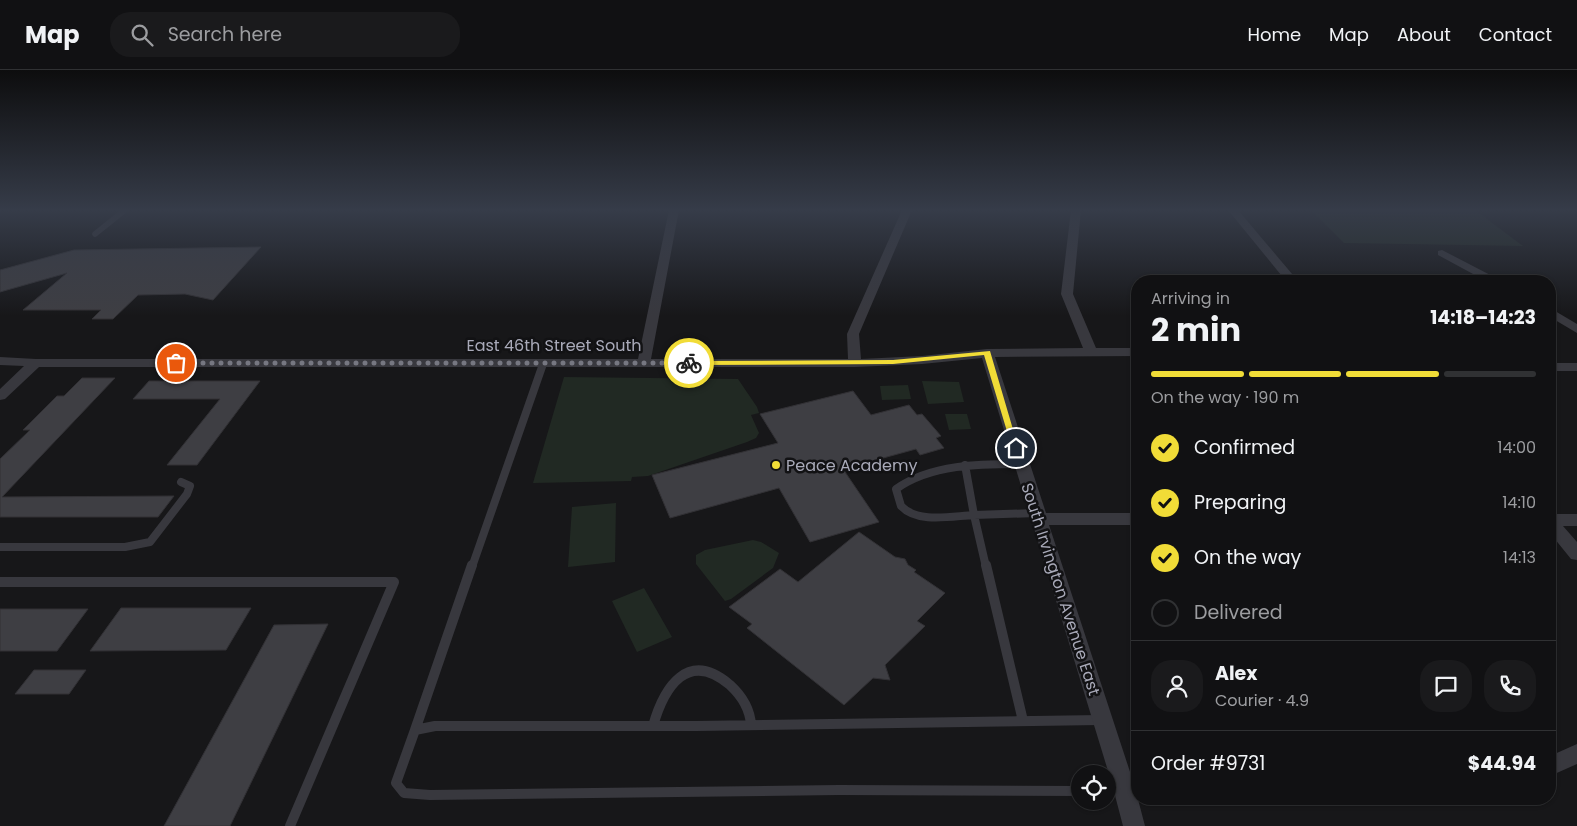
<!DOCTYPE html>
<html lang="en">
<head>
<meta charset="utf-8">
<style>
	:root { --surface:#111113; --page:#1a1a1c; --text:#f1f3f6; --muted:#9c9da0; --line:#303133; --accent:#f1dc37 }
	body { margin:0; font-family:Poppins,sans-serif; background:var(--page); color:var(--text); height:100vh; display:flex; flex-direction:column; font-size:19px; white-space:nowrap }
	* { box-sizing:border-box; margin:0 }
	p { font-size:16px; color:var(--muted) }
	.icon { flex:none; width:28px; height:28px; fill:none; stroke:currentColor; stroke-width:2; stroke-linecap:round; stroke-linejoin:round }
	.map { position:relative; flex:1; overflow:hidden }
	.sheet { position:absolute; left:1131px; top:205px; width:425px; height:530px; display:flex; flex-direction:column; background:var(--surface); border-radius:20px; box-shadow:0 1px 4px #0004,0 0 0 1px var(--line) }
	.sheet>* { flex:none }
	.buttons { position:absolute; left:1071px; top:695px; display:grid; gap:10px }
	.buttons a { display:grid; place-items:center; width:45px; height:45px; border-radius:50%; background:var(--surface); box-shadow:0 1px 4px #0004,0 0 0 1px var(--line); font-size:25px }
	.pin { position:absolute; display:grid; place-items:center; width:42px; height:42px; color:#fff; margin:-21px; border:2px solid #fff; border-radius:50%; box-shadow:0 1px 5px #0007 }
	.courier { position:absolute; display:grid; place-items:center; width:50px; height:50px; margin:-25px; border:4px solid #f1dc37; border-radius:50%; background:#fff; color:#222; box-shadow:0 1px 6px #0007 }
	.summary em { font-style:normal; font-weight:700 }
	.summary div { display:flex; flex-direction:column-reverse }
	.summary { display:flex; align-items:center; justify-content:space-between; height:85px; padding:0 20px }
	h1 { font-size:32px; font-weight:700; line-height:38px }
	.bar { display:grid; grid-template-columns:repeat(4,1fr); gap:8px 5px; align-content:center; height:60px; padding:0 20px }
	.bar i { height:6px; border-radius:4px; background:var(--line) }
	.bar .on { background:var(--accent) }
	.bar p { grid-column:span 4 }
	.line { display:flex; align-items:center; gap:12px; padding:0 20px; border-top:1px solid var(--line) }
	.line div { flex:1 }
	.round { display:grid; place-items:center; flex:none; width:52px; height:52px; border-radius:20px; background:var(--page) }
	ol { padding:0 20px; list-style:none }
	li { display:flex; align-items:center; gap:15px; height:55px }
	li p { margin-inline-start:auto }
	li .icon { padding:5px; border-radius:50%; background:var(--accent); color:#111; stroke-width:4 }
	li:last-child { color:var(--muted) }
	li i { width:28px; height:28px; border:2px solid var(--line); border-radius:50% }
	header { display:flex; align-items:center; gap:30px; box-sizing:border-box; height:70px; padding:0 25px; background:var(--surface); border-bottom:1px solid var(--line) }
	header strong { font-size:24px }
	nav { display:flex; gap:28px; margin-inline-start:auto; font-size:18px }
	.search { width:350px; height:45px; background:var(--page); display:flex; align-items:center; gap:12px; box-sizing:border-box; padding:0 18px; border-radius:20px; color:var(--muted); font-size:19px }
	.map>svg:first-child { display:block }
</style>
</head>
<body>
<header>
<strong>Map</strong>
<div class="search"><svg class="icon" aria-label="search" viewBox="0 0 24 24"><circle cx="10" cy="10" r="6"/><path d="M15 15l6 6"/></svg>Search here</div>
<nav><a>Home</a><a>Map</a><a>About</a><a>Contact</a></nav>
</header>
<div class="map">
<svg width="1577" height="756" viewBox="0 0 1577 756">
	<rect width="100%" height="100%" fill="#171719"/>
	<path fill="#212923" d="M1311 140H1475L1523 176 1344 173Z
		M564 307 738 309 757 337 759 343 751 345 759 363 756 368 747 372 648 406 632 407 631 411 533 413Z
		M922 311 959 312 964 332 928 334Z
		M908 315 911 329 882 330 880 316Z
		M945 344H967L971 359 949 360Z
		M616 433 615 492 568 497 572 437Z
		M753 470 761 472 779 483 773 498 731 529 725 531 696 494V485L705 480Z
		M644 518 672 567 637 582 612 531Z"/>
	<path fill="#3e3e43" stroke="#323135" d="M261 177 213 230 185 224 138 225 113 249H92L101 240H23L67 203 0 222V200L74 180Z
		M82 308H115L2 427 174 426 158 447H0V389L30 360H23L57 326H64Z
		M149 311H260L197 395H167L220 329H133Z
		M853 321 871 345 909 335 917 345 922 344 941 366 936 368 944 378 920 385 916 379 843 399 879 452 810 472 779 418 670 448 652 405 778 373 760 344Z
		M859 462 895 487 905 489 908 495 916 500 914 502 945 523 917 551 925 556 885 595 890 610 873 608 844 635 747 558 752 554 729 537 780 499 798 512Z
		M121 538H251L226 580 90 581Z
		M0 539H88L57 581H0Z
		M328 554 230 756H164L274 555Z
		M34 600H86L69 624H15Z"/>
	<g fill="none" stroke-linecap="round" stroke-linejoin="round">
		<path stroke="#38383e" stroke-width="5.5" d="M95 164 125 140
			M542 296 543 293"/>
		<path stroke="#38383e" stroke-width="8" d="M965 395 974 445 1036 443
			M0 477H125L150 472 187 424 190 416 181 412
			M472 497 543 294
			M986 497 974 445C952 446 918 454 901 436L896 419C931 394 980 394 1021 394"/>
		<path stroke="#38383e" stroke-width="10" d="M986 495 1023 651
			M0 512H394L290 756
			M653 656C664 617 688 579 730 615 742 626 750 639 751 655
			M415 660 472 495
			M1080 721 839 720 430 725 404 723 396 713 415 660 435 656H696L1100 650
			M1108 721H1122"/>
		<path fill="#38383e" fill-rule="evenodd" d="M669 140H679L651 289H848L847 264 902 140H912L859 264 861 289 922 286 987 279 1083 278 1061 224 1071 140H1081L1073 224 1096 278H1138V286L995 287 1046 443H1138V455H1049L1134 714 1145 756H1123L1112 714 982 288 922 294 855 297H39L5 329 0 330V319L24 296 0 295V287L36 289H638Z
			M1228 140H1238L1298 211H1286Z
			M1442 180 1498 209 1500 211H1486L1438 185V181Z
			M1550 238 1577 254V263L1550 247Z
			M1550 293H1577V301H1550Z
			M1550 444H1577V456H1563L1577 472V490L1571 489 1550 463Z
			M1577 674V694L1550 706V686Z"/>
	</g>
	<linearGradient id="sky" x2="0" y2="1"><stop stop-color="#0d0d0e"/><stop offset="0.57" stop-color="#363c49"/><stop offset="1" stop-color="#363c49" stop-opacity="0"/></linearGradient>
	<rect width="1577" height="246" fill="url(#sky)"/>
	<path fill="#f1dc37" d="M990 281 1019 380 1012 378 984 285 893 294 689 295 685 293 689 291 893 290Z"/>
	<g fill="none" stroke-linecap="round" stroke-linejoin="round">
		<path stroke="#767781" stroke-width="5" stroke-dasharray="0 9" d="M176 293H689"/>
	</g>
	<circle fill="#f1dc37" stroke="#121214" stroke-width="2" cx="776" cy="395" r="5"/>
	<g text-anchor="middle" stroke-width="5" stroke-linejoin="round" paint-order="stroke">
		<g font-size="16" fill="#a9aab9" stroke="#121214">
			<text x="554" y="281">East 46th Street South</text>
			<text transform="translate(1061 519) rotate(72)" y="6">South Irvington Avenue East</text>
		</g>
		<g font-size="16" fill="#a9aab9" stroke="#121214" text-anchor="start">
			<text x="786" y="401">Peace Academy</text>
		</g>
	</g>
</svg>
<div class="buttons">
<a><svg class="icon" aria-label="locate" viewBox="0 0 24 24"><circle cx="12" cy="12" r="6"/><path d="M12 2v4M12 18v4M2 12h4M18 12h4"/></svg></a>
</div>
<div class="pin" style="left:176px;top:293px;background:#ea580c"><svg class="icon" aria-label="bag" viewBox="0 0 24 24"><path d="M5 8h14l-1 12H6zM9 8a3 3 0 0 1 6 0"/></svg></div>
<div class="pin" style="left:1016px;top:378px;background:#1f2937"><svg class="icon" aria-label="home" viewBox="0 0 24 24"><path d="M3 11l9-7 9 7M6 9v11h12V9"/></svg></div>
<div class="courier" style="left:689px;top:293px"><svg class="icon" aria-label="bike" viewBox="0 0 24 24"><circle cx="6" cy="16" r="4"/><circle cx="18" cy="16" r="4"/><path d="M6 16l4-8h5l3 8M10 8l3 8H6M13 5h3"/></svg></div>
<section class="sheet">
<div class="summary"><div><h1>2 min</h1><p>Arriving in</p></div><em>14:18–14:23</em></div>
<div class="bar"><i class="on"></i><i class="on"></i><i class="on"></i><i></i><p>On the way · 190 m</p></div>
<ol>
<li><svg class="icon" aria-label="check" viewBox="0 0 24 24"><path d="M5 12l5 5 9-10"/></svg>Confirmed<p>14:00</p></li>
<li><svg class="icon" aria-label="check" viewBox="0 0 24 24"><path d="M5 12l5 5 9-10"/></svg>Preparing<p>14:10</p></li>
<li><svg class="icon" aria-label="check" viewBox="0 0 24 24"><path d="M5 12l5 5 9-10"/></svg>On the way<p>14:13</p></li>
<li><i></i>Delivered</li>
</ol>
<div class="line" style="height:90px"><a class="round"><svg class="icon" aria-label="person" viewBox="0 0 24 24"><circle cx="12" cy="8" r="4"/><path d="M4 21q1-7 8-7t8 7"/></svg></a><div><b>Alex</b><p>Courier · 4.9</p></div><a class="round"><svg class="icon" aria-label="chat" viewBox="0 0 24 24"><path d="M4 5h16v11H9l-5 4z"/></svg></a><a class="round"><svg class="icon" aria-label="phone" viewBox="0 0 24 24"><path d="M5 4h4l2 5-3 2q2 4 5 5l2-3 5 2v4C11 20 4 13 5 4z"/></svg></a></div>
<div class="line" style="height:65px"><div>Order #9731</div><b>$44.94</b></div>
</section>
</div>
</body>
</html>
